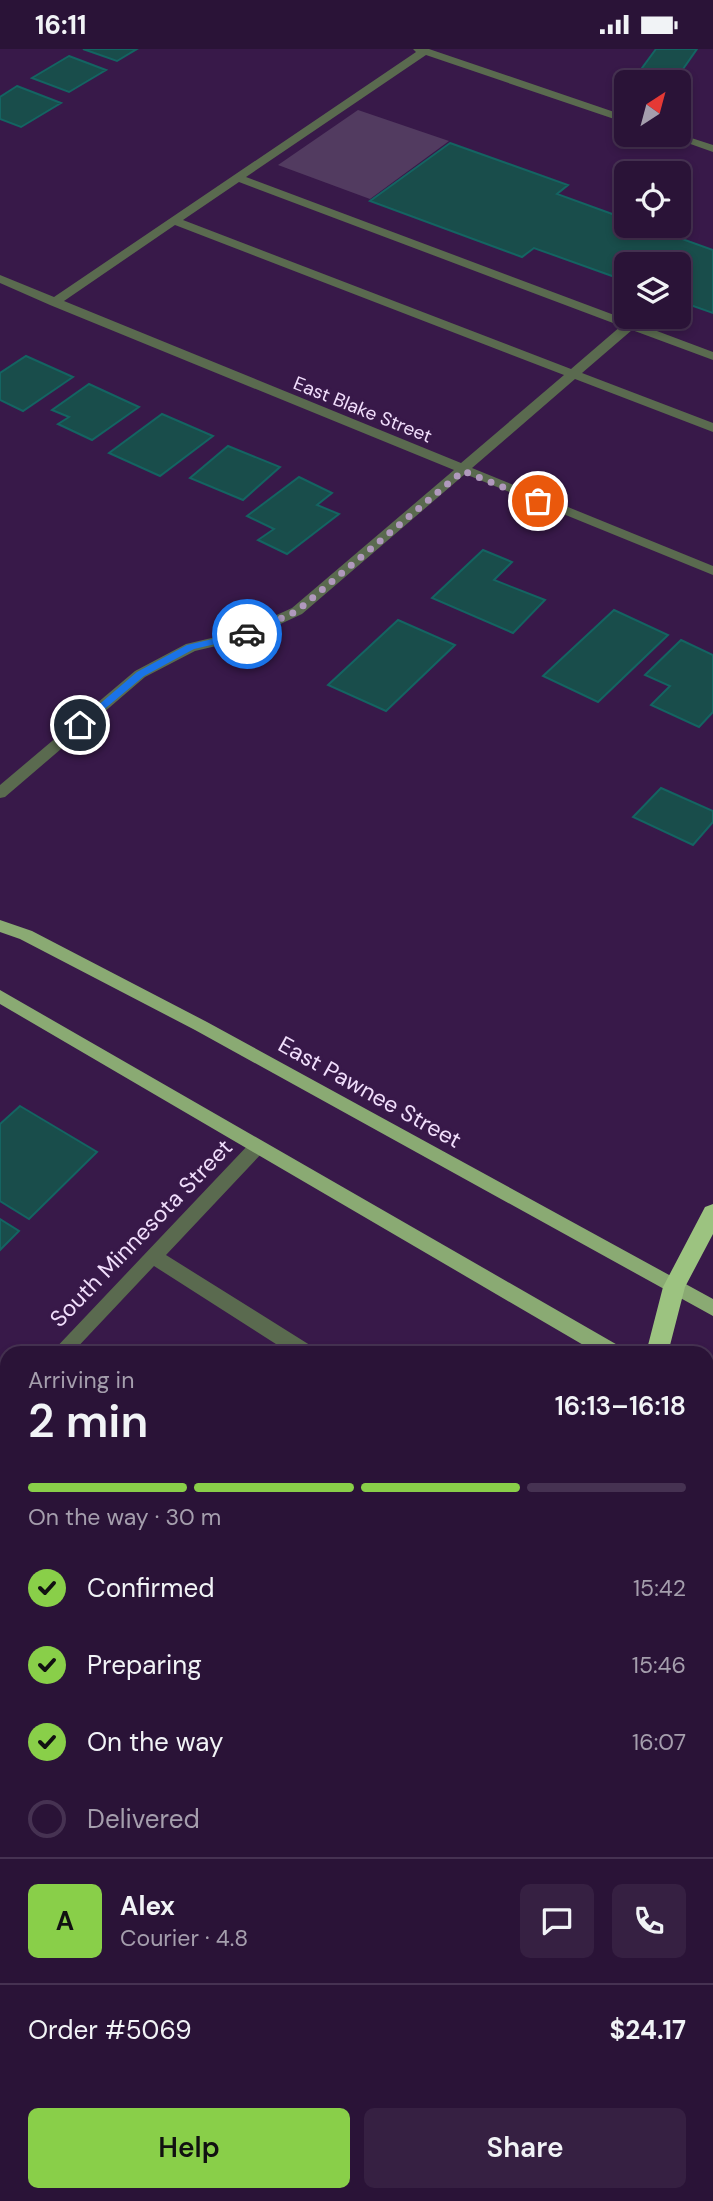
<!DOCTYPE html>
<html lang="en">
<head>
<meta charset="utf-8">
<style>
	:root { --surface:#2a1337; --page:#362042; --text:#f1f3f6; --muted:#a59ead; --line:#463252; --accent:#89cf49 }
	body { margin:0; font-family:"DM Sans",sans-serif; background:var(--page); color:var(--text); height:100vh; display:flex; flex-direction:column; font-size:26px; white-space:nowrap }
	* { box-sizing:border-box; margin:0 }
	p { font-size:23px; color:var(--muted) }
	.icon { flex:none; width:38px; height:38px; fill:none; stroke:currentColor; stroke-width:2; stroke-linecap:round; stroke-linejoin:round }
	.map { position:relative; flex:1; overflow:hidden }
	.drawer { position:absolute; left:0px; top:1297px; width:714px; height:856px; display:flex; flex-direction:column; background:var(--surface); border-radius:21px 21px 0 0; box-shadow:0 4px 10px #0003,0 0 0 2px var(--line) }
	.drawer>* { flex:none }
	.needle { width:46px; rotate:36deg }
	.fabs { position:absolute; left:614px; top:21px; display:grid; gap:14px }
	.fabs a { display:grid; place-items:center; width:77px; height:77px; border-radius:10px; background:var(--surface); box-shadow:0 4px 10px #0003,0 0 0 2px var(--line); font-size:35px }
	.pin { position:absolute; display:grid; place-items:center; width:60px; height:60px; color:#fff; margin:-30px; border:4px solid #fff; border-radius:50%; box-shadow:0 2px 7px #0007 }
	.courier { position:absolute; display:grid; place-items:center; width:70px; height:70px; margin:-35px; border:5px solid #1a73e8; border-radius:50%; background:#fff; color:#222; box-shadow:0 2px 9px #0007 }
	.head em { font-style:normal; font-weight:600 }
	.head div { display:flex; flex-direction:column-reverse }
	.head { display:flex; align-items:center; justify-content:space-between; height:119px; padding:0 28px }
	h1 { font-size:46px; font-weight:600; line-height:52px }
	.bar { display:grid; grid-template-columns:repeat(4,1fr); gap:10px 7px; align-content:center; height:84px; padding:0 28px }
	.bar i { height:9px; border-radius:5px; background:var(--line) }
	.bar .on { background:var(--accent) }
	.bar p { grid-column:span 4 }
	.line { display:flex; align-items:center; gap:18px; padding:0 28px; border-top:2px solid var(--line) }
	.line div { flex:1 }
	.round { display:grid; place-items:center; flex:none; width:74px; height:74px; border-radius:10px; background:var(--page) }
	ol { padding:0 28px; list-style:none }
	li { display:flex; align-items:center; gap:21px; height:77px }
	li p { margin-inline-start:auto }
	li .icon { padding:7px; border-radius:50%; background:var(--accent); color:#111; stroke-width:4 }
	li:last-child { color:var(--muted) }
	li i { width:38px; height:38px; border:4px solid var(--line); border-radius:50% }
	.cta { display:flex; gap:14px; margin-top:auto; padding:14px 28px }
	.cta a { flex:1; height:80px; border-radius:10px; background:var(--accent); color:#111; font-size:28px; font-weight:600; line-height:80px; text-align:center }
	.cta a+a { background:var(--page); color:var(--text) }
	.status { display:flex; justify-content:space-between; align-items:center; height:49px; padding:0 35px; background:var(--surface); direction:ltr }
	.status svg { height:19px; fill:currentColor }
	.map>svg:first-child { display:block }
</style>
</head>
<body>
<div class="status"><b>16:11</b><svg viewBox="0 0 49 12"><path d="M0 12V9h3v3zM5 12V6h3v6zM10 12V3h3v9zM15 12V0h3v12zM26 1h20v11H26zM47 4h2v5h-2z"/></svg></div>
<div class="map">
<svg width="713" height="2152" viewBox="0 0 713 2152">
	<rect width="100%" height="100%" fill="#381949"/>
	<path fill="#523b60" d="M358 61 449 92 370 150 278 116Z"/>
	<path fill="#194d4b" stroke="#146462" stroke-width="2" d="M83 0H137L117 12Z
		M656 0H697L674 33 634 30Z
		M69 7 106 21 69 43 32 29Z
		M17 37 61 54 21 78 0 70V48Z
		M450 94 568 136 557 145 626 170V177H646L713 201V264L679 252V215H626V232L534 199 522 208 370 152Z
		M26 307 73 328 23 362 0 351V324Z
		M89 335 139 358 92 391 58 375 69 368 52 361Z
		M162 365 213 387 160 427 109 404Z
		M228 397 280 418 243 451 190 429Z
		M299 428 332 444 317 456 339 465 287 505 258 491 274 480 247 467Z
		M483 501 512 513 494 531 545 551 513 584 432 549Z
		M614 561 668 586 598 653 543 627Z
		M398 571 455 596 386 662 328 636Z
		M681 591 713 606V663L699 678 651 656 670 637 645 626Z
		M661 739 713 762V773L693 796 633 768Z
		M20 1057 97 1103 29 1170 0 1152V1075Z
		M0 1170 19 1182 0 1201Z
		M7 1559V1766L0 1761V1567Z"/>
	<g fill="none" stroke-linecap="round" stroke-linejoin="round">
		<path fill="#5a6a4f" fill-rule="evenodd" d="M413 0H429L626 67V74L426 6 246 128 713 303V311L632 281 582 324 713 374V383L575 330 472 419 713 517V526L465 425 302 565 250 589 195 602 145 628 5 748 0 749V736L135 622 186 595 241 582 292 559 454 421 50 256 0 234V226L54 248 416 3ZM239 133 621 277 571 320 183 171ZM175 176 564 326 461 414 64 252Z
			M679 85 713 96V103L665 86Z
			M257 1091 263 1093 266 1098 263 1103 166 1206 313 1298 315 1304H290L154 1217 72 1304H51L251 1093Z
			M7 1351V1372L0 1374V1353Z"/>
		<path fill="#8aaa73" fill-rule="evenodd" d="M0 871 32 882 207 973 713 1250V1267L195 981 20 890 0 883Z
			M0 941 621 1298 623 1304H597L0 955Z
			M707 1349 713 1351V1368L707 1366Z"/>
		<path fill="#9cc380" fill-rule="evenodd" d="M713 1155V1185L685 1238 668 1304H646L663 1238 705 1158Z
			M713 1569V1607L707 1610V1571Z
			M366 2146H396L394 2152H364Z
			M514 2146H544L542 2152H512Z"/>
	</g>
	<path fill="#1a73e8" d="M247 582 250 583V587L194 600 144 627 83 678 75 676 137 623 187 596Z"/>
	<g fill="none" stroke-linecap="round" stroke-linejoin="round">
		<path stroke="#b099bd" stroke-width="7" stroke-dasharray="0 12.6" d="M247 585 297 562 463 422 538 452"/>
	</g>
	<g text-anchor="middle" stroke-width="6" stroke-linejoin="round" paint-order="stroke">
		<g font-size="19" fill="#f1defc" stroke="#381949">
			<text transform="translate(363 360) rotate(22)" y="7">East Blake Street</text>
		</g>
		<g font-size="23" fill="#f1defc" stroke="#381949">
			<text transform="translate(370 1043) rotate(29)" y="8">East Pawnee Street</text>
			<text transform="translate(141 1184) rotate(-46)" y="8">South Minnesota Street</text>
		</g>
	</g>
</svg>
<div class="fabs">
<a><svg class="needle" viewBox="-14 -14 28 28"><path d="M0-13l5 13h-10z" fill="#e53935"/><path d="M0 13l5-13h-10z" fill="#a59ead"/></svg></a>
<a><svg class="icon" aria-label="locate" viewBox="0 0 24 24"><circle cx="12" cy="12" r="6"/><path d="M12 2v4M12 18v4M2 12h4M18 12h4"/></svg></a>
<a><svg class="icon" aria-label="layers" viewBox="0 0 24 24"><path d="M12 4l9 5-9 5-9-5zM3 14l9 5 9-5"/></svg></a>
</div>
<div class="pin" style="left:538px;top:452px;background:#ea580c"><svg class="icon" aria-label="bag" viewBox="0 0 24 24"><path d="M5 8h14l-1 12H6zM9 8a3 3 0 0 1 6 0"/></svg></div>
<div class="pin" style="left:80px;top:676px;background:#1f2937"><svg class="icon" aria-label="home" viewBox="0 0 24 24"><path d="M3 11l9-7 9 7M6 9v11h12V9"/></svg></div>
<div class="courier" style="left:247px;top:585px"><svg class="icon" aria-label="car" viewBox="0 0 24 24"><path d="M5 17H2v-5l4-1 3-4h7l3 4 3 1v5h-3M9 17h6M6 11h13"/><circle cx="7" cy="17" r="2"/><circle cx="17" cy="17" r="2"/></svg></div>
<section class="drawer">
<div class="head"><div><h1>2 min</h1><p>Arriving in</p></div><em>16:13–16:18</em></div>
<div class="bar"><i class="on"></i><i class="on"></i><i class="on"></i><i></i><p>On the way · 30 m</p></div>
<ol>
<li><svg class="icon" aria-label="check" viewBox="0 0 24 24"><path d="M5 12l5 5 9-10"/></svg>Confirmed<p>15:42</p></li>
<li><svg class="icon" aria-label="check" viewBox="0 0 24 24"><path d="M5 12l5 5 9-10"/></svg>Preparing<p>15:46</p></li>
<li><svg class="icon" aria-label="check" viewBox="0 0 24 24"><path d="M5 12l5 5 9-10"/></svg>On the way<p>16:07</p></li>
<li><i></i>Delivered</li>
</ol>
<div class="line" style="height:126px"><b class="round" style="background:var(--accent);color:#111">A</b><div><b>Alex</b><p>Courier · 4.8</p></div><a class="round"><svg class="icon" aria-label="chat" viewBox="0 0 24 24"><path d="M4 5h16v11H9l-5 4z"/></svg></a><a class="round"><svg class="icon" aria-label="phone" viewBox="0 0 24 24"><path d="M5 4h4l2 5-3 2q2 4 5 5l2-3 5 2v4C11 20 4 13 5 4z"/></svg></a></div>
<div class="line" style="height:91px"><div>Order #5069</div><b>$24.17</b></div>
<div class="cta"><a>Help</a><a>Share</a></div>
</section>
</div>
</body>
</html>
